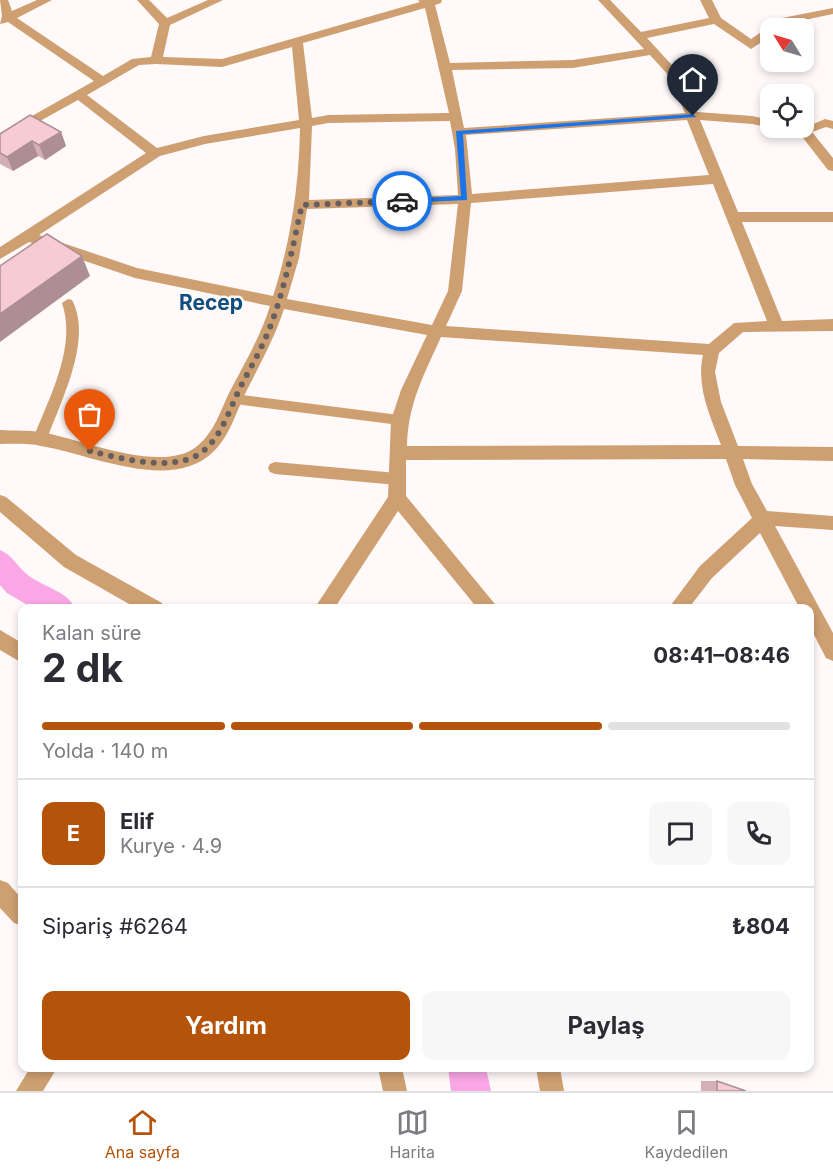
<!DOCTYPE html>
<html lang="tr">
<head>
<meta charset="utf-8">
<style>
	:root { --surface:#fff; --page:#f7f7f7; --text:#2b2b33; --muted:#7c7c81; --line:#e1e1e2; --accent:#b45309 }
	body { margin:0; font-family:Inter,sans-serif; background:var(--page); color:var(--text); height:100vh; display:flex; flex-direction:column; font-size:22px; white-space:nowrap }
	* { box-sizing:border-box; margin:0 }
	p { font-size:20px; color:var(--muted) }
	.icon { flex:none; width:33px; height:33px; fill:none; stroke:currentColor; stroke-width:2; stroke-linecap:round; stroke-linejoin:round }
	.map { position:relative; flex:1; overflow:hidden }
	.sheet { position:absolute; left:18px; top:604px; width:796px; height:468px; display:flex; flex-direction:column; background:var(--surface); border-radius:12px; box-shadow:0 3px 9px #0003 }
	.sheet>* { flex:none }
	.needle { width:39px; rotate:307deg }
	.fabs { position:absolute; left:760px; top:18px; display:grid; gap:12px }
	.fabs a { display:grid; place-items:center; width:54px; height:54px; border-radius:12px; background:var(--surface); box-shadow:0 3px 9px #0003; font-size:30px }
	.pin { position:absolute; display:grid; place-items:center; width:51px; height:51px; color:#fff; margin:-62px -26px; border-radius:50% 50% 50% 0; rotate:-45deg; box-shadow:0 0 6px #0007 }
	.pin .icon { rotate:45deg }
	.courier { position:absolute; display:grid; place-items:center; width:60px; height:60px; margin:-30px; border:4px solid #1a73e8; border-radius:50%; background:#fff; color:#222; box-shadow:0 2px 8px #0007 }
	.summary em { font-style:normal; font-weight:700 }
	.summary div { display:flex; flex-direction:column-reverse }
	.summary { display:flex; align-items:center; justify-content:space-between; height:102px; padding:0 24px }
	h1 { font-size:39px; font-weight:700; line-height:45px }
	.bar { display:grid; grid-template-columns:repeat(4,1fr); gap:9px 6px; align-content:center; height:72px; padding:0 24px }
	.bar i { height:8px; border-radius:4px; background:var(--line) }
	.bar .selected { background:var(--accent) }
	.bar p { grid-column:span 4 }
	.line { display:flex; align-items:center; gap:15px; padding:0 24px; border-top:2px solid var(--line) }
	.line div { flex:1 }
	.round { display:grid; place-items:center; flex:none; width:63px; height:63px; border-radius:12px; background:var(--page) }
	.button { display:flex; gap:12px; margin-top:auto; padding:12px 24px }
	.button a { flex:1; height:69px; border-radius:12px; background:var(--accent); color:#fff; font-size:24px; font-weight:700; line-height:69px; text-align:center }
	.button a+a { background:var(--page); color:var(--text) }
	.menu { display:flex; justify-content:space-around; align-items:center; height:84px; border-top:2px solid var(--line); background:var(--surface); font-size:16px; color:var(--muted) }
	.menu a { display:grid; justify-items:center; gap:3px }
	.menu .selected { color:var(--accent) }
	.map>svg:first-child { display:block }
</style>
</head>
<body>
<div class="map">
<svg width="833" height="1091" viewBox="0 0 833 1091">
	<rect width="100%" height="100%" fill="#fffaf9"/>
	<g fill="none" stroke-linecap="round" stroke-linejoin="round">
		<path fill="#faa7e6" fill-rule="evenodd" d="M0 550C14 556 17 567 29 576 44 587 67 591 76 609H34L7 593 0 585Z
			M448 1068H486L491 1091H451Z"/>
		<path fill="#ce9f71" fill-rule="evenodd" d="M68 299 72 300C93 339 61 401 47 439L40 445 33 439C49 398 77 347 62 303Z
			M235 394 399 415 406 420 399 425 235 404 228 399Z
			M275 462 397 473 402 475 404 479 402 483 397 485 275 474 270 472 268 468 270 464Z"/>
		<path fill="#ce9f71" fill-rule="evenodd" d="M0 0H8L12 11 37 0H52L17 18 103 76 132 59 151 57 159 24 137 0H149L167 18 208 0H223L170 25 163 57 222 59 420 2 418 0H442L441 3 435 5 450 63 573 60 644 49 598 0H610L641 32 709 18 700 0H712L721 18 751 39 782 18 833 8V14L790 23 780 28H771V36L751 49 714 24 647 38 682 76 697 112 752 116 771 120V128L752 124 700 120 738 212H833V222H742L782 321 833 319V331L743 332 719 353 715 372 721 402 738 446 833 447V461L743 459 752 484 767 511 833 516V530L775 526 833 633V661L826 658 810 627V609H800L760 533 712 578 688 609H668L700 566 752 518 735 485 726 459 406 460V496L499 609H478L398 511 334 609H314L388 497 391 420 401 390 427 335 284 309C274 339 260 364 246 392 236 412 230 436 213 452 171 493 90 454 41 446 28 443 14 444 0 444V430C14 431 28 430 41 432 81 439 161 474 196 447 214 433 220 412 229 393 244 364 260 338 270 306L135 278 29 242 0 259V247L146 153 78 100 0 143V134L94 81 8 22 0 24 2 16ZM425 8 449 113 328 115 312 118 303 43ZM292 47 299 120 204 136 157 148 87 95 139 65 156 64 222 67ZM650 55 670 77 685 113 464 128 452 70 573 68ZM687 120 709 175 472 194 466 135ZM450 121 455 149 458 195 309 200 312 126 328 123ZM300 128C299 185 291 241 273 296L137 268 39 235 160 156 205 144ZM713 184 767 321 734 323 709 344 446 326 462 291 471 203ZM458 204 448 291 432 325 287 299 299 258 307 209ZM441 337 703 355C696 387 710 416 721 445L407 446C408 403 424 375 441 337Z
			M825 119 833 121V129L826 127 812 132 833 158V171L828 170 800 134 784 131 783 128H804Z
			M0 495 6 497 76 555 162 603 164 609H138L64 567 0 512Z
			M0 630 22 643V663L0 650Z
			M0 880 8 883 22 899V926L14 923 0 908Z
			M30 1068H57L43 1091H16Z
			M378 1068H402L407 1091H383Z
			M536 1068H560L564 1091H540Z"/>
	</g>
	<path fill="#d4afb5" d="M61 132 66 146 45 160 38 156 13 171 0 164V134Z
		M701 1081H717L746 1091H701Z"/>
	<path fill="#ac8e94" d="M61 132 66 146 45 160 39 145Z
		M32 141 38 156 13 171 7 157Z
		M82 256 90 276 0 342V314Z"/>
	<path fill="#f6cbd3" stroke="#ac8e94" stroke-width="1.5" d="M30 115 61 132 39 145 32 141 7 157 0 153V134Z
		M47 234 82 256 0 314V266Z
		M717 1081 746 1091H717Z"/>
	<path fill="#1a73e8" d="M693 114 696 117 463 134 467 200 402 203 398 201 402 199 461 196 456 131Z"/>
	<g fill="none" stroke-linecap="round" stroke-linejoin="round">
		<path stroke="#665f5e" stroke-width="6" stroke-dasharray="0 10.8" d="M90 451C121 458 158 469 189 459 215 450 225 421 235 399 244 378 257 358 266 337 284 295 292 249 302 205L402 201"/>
	</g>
	<g text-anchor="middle" stroke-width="5" stroke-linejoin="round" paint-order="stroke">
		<g font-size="21" font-weight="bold" fill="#0f4e7e" stroke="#fffaf9">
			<text x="211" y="310">Recep</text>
		</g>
	</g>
</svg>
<div class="fabs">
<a><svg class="needle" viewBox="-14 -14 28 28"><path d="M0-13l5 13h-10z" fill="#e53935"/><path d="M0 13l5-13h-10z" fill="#7c7c81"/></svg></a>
<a><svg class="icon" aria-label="locate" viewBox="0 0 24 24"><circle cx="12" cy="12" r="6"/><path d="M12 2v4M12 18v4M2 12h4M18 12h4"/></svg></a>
</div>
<div class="pin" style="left:90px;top:451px;background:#ea580c"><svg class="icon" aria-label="bag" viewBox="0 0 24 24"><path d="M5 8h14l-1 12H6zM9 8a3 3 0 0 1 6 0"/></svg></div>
<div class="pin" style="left:693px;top:116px;background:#1f2937"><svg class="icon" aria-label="home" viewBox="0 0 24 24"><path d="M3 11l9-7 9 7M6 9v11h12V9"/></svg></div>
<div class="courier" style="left:402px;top:201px"><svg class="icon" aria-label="car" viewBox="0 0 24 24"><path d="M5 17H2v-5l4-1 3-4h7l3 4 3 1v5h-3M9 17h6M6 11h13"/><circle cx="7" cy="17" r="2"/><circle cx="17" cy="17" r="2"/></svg></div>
<section class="sheet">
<div class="summary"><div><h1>2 dk</h1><p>Kalan süre</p></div><em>08:41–08:46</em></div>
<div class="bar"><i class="selected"></i><i class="selected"></i><i class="selected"></i><i></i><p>Yolda · 140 m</p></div>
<div class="line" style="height:108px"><b class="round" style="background:var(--accent);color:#fff">E</b><div><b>Elif</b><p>Kurye · 4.9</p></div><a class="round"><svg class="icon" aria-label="chat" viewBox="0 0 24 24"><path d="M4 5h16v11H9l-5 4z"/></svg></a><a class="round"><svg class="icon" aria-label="phone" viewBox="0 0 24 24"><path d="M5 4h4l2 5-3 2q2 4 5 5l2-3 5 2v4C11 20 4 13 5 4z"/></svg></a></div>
<div class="line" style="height:78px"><div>Sipariş #6264</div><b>₺804</b></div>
<div class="button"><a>Yardım</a><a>Paylaş</a></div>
</section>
</div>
<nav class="menu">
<a class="selected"><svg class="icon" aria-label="home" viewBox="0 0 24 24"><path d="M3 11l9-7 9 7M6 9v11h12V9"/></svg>Ana sayfa</a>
<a><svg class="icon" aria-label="map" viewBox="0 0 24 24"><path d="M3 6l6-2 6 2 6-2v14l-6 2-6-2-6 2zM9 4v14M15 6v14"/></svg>Harita</a>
<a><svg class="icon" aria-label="saved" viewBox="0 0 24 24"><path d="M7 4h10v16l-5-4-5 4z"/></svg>Kaydedilen</a>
</nav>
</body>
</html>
